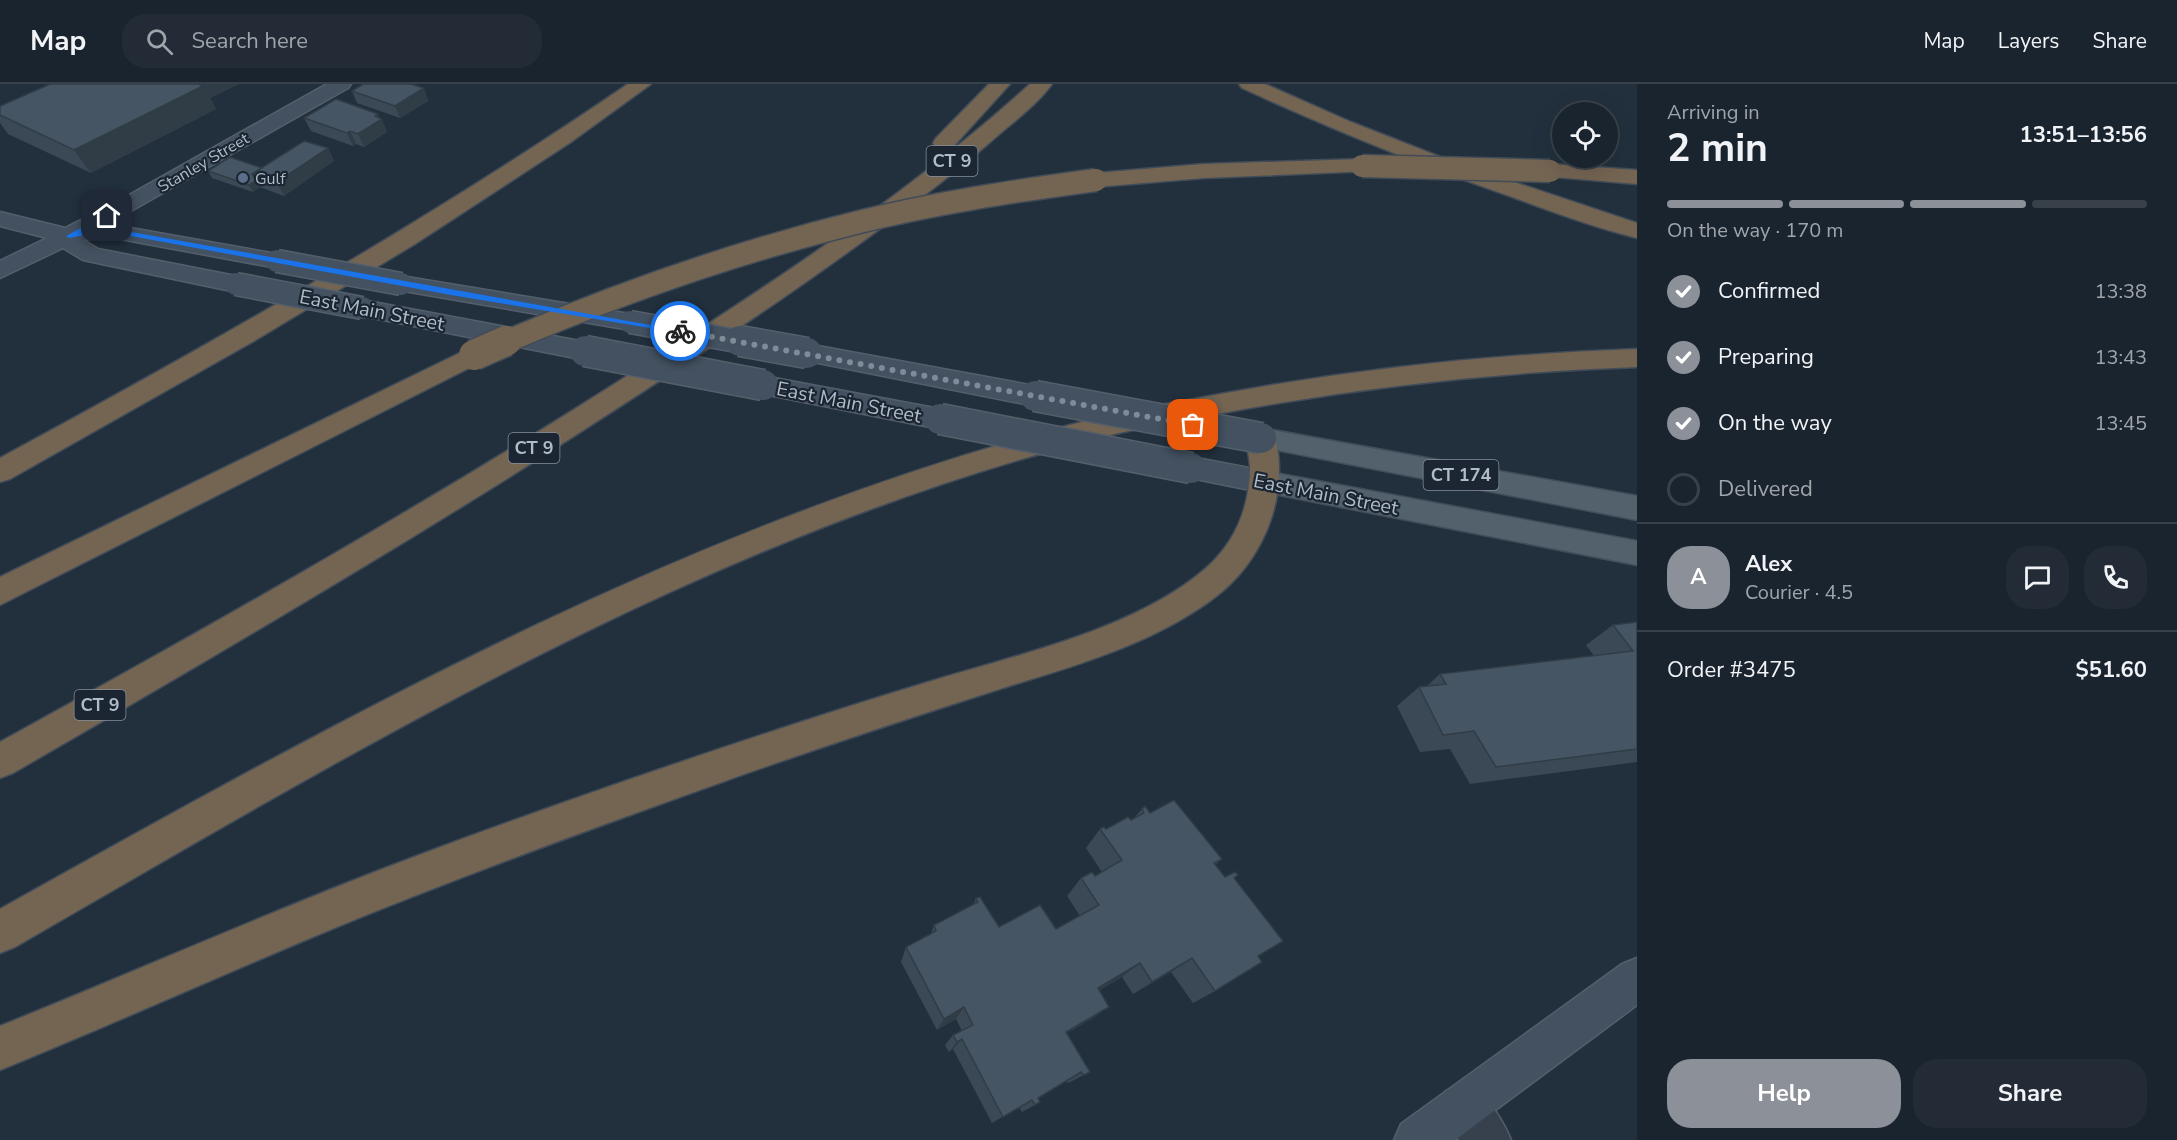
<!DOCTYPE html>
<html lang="en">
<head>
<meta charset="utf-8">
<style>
	:root { --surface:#1a242e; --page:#232c36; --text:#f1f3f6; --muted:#9fa4aa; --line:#38414a; --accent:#8c9099 }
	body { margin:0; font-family:"Nunito Sans",sans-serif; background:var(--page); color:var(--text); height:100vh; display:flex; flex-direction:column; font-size:22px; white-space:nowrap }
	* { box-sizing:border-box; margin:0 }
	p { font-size:20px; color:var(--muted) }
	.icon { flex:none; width:33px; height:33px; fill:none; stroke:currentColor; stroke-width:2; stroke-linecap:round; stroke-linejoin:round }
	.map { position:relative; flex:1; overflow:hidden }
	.details { display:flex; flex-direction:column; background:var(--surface); width:540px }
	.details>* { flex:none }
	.controls { position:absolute; left:1552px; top:18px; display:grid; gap:12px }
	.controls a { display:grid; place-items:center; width:66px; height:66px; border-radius:50%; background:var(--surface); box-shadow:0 6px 24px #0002,0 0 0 2px var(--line); font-size:30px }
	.pin { position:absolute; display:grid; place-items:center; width:51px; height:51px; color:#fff; margin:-26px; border-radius:12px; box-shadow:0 3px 9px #0006 }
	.courier { position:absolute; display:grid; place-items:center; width:60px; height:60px; margin:-30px; border:4px solid #1a73e8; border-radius:50%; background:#fff; color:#222; box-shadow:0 2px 8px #0007 }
	.head em { font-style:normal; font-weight:700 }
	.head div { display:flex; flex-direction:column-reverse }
	.head { display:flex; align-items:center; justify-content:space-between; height:102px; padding:0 30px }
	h1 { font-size:39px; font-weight:700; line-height:45px }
	.bar { display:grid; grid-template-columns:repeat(4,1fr); gap:9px 6px; align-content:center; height:72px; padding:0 30px }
	.bar i { height:8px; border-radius:4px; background:var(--line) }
	.bar .selected { background:var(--accent) }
	.bar p { grid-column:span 4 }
	.line { display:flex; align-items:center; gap:15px; padding:0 30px; border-top:2px solid var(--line) }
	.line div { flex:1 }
	.round { display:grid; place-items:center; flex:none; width:63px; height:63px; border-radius:24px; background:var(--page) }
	ol { padding:0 30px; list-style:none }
	li { display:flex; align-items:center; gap:18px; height:66px }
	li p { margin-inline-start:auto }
	li .icon { padding:6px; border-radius:50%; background:var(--accent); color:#fff; stroke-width:4 }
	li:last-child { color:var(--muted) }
	li i { width:33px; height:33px; border:3px solid var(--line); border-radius:50% }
	.cta { display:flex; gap:12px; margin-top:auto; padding:12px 30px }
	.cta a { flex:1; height:69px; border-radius:24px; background:var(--accent); color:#fff; font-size:24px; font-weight:700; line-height:69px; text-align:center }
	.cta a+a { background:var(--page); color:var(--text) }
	header { display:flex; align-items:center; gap:36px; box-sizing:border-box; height:84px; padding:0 30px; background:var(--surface); border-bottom:2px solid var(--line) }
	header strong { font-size:28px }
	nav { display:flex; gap:33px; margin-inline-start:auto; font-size:21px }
	.search { width:420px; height:54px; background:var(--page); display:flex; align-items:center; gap:15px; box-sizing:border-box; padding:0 21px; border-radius:24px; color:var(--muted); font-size:22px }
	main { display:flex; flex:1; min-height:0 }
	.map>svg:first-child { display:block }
</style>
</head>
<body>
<header>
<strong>Map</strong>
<div class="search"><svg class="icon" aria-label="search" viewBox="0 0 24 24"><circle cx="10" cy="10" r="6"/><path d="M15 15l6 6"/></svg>Search here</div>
<nav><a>Map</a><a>Layers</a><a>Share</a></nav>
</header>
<main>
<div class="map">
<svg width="1637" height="1056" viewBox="0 0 1637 1056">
	<rect width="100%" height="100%" fill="#22303d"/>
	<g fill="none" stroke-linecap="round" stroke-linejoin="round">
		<defs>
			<path id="minor" d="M1462 1000C1486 1010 1501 1032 1511 1056H1459L1446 1039 1439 1023 1446 1007Z"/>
			<path id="secondary" d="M327 0H351L348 4 108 140 277 170 286 172 289 177 286 182 277 184 120 155 96 154 83 156 98 165 236 192 245 195 248 200 245 205 236 208 83 176 63 164 0 194V177L47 154 0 142V128L65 144 122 115Z
				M401 192 630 230 639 232 643 238 639 244 630 246 392 205 389 200 392 195Z
				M362 216 585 258 594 261 598 267 594 273 585 276 353 230 349 224 353 218Z
				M807 260 1035 302 1045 305 1049 312 1045 319 1035 322 798 275 794 269 798 263Z
				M763 292 940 325 950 328 954 335 950 342 940 345 753 308 749 301 753 294Z
				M1191 373 1265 387 1276 390 1280 398 1276 406 1265 409 1181 392 1176 384 1181 376Z
				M1637 874V921L1455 1056H1394L1401 1040 1622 880Z"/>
			<path id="primary" d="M1261 344 1637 412V436L1251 361 1247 354 1251 347Z
				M1265 387 1637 457V481L1254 406 1250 398 1254 390Z"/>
			<path id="motorway" d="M628 0H651L571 58 415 160 254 257 10 395 0 398V374C215 258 426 138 628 0Z
				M989 0H1010L952 64 944 65 936 64 933 59 936 54Z
				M1030 0H1052C1035 23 1009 41 988 60 929 110 866 156 803 200 548 377 281 534 13 689L0 694V658C216 539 430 418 638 285 774 198 910 109 1030 0Z
				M1239 0H1265L1351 38 1448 76 1637 139V154C1596 144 1555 129 1515 114 1422 82 1331 45 1242 4Z
				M1362 75 1370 77 1373 82 1370 87 1204 94 1096 103 1088 101 1085 96 1088 91 1096 89 1204 80Z
				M1550 80 1637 86V100L1542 92 1539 87 1542 82Z
				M474 262 483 265 487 271 483 277 0 521V493Z
				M1637 265V283C1499 288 1363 303 1228 328 1185 336 1141 343 1099 354 707 453 361 663 15 863L0 869V825C353 628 701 433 1097 334 1139 324 1183 317 1226 309 1362 284 1499 270 1637 265Z
				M1261 344 1271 347C1277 357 1279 371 1279 383 1280 436 1253 487 1210 517 1149 561 1074 582 1003 604 910 634 817 664 725 697 593 744 461 792 332 845 221 891 111 941 0 986V942C110 898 219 850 329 806 441 761 555 721 669 682 754 653 839 625 925 599 1012 572 1135 546 1205 485 1236 458 1250 422 1250 382 1249 369 1244 358 1251 347Z"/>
		</defs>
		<use href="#minor" stroke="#545f6b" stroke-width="3"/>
		<use href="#secondary" stroke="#545f6b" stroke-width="3"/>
		<use href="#primary" stroke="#424d59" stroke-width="3"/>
		<use href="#motorway" stroke="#414c58" stroke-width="3"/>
		<use href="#minor" fill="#36414d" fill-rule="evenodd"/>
		<use href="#secondary" fill="#435160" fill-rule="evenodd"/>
		<use href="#primary" fill="#53616d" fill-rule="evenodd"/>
		<use href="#motorway" fill="#746452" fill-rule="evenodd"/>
		<defs>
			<path id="secondary-bridge-far1" d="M277 177 401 200
				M236 200 362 224
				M630 238 748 259"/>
			<path id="secondary-bridge" d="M740 257 807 269
				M585 267 763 301
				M1035 312 1261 354
				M940 335 1191 384"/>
			<path id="motorway-bridge-far1" d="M1362 82 1550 87
				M503 259C617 210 734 169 855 139 934 119 1015 107 1096 96"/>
			<path id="motorway-bridge" d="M474 271 506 257"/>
		</defs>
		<use href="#secondary-bridge-far1" stroke="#545f6b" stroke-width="25" stroke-linecap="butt"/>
		<use href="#secondary-bridge" stroke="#545f6b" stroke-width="33" stroke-linecap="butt"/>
		<use href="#motorway-bridge-far1" stroke="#414c58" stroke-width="25" stroke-linecap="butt"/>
		<use href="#motorway-bridge" stroke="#414c58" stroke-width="33" stroke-linecap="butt"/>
		<use href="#secondary-bridge-far1" stroke="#435160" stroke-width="22"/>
		<use href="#secondary-bridge" stroke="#435160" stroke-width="30"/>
		<use href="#motorway-bridge-far1" stroke="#746452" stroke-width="22"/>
		<use href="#motorway-bridge" stroke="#746452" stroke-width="30"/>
	</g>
	<path fill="#3b4956" d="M50 0H239L210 14 216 25 91 89 8 50 0 39V22Z
		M424 4 428 17 400 34 357 19 352 7Z
		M304 34H380L387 48 364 63 356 60 353 62 311 47Z
		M328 64 334 77 284 112 260 103 253 108 212 94 208 87 262 84Z
		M1637 538V678L1470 700 1450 665 1420 668 1397 622 1419 603H1426L1440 590 1594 572 1586 561 1613 541Z
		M1142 725 1150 729 1222 775 1215 781 1225 793 1235 794 1258 872 1215 907 1193 919 1171 888 1133 910 1122 893 1099 906 1109 923 1093 934 1067 949 1090 988 1068 999 1066 997 1038 1014 1035 1021 1022 1028 1019 1023 992 1039 953 965 949 968 945 961 953 951 962 947 956 935 937 946 901 878 906 863 931 850 934 841 973 821 976 814 999 843 1056 845 1080 832 1067 812 1081 794 1095 792 1102 788 1086 764 1100 745H1106L1131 736 1134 734Z"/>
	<path fill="#303c46" d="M191 0H239L210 14 216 25 91 89 74 66Z
		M424 4 428 17 400 34 395 22Z
		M378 30 381 36 382 35 387 48 364 63 358 50 375 32Z
		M350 47 356 60 353 62 347 49Z
		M328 64 334 77 284 112 277 98Z
		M256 97 260 103 253 108 249 101Z
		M1192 874 1171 888 1133 910 1152 898Z
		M1140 879 1122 893 1082 917 1098 904Z
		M964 923 956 935 937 946 944 935Z
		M1109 923 1093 934 1052 958 1066 948Z
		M962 955 953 965 949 968 957 958Z"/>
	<path fill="#455564" stroke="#303c46" stroke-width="1.5" d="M50 0H199L203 2 74 66 0 31V22Z
		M363 0H411L424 4 395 22 352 7Z
		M336 15 378 30 375 32 382 35 358 50 350 47 347 49 304 34Z
		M304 57 328 64 277 98 252 90Z
		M230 73 262 84 252 90 256 97 249 101 208 87Z
		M1637 538V665L1496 683 1474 647 1443 651 1419 603 1446 600 1440 590 1633 567 1613 541Z
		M1174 716 1222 775 1214 779 1225 793 1235 788 1238 791 1234 794 1283 857 1258 872 1262 878 1215 907 1192 874 1152 898 1140 879 1098 904 1109 923 1066 948 1090 988 1084 991 1081 988 1038 1014 1040 1018 1035 1021 1032 1016 1003 1033 962 955 957 958 953 951 973 941 964 923 944 935 906 863 936 847 934 841 978 818 976 814 980 813 999 843 1040 821 1056 845 1099 821 1081 794 1092 788 1095 792 1122 776 1100 745 1104 743 1106 745 1128 733 1131 736 1144 729 1142 725 1145 722 1150 729Z"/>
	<path fill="#1a73e8" d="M107 130 109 134 83 148 120 146 684 247 680 249 451 211 120 150 96 149 69 154 66 152Z"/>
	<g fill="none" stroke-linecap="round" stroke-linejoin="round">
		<path stroke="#7f8b98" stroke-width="6" stroke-dasharray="0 10.8" d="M680 247 1193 341"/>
	</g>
	<circle fill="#5c6f8a" stroke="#1b2632" stroke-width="2" cx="243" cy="94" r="6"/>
	<g text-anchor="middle" stroke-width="4.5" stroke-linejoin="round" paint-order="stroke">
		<g font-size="16" fill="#b1bcc9" stroke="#1b2632">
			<text transform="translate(203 78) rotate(-30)" y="6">Stanley Street</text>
		</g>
		<g font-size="16" fill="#b1bcc9" stroke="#1b2632" text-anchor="start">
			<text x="255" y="100">Gulf</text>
		</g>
		<g fill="#1b2632" stroke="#848f9c" stroke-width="1.5">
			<rect x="926.5" y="62" width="51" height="30" rx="4.5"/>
			<rect x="508.5" y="349" width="51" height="30" rx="4.5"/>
			<rect x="1423.5" y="376" width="75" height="30" rx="4.5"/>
			<rect x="74.5" y="606" width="51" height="30" rx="4.5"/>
		</g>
		<g font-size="18" font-weight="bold" fill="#b1bcc9">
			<text x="952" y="83">CT 9</text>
			<text x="534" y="370">CT 9</text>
			<text x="1461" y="397">CT 174</text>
			<text x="100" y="627">CT 9</text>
		</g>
		<g font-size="20" fill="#b1bcc9" stroke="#1b2632">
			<text transform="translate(372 226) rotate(11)" y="7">East Main Street</text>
			<text transform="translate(849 318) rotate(11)" y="7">East Main Street</text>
			<text transform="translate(1326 410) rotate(11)" y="7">East Main Street</text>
		</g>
	</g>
</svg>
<div class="controls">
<a><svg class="icon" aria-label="locate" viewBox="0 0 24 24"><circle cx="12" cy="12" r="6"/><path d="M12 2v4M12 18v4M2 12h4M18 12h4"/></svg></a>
</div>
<div class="pin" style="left:1193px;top:341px;background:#ea580c"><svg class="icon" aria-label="bag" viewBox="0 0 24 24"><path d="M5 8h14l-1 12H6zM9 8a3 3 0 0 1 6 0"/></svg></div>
<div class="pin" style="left:107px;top:132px;background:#1f2937"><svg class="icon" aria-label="home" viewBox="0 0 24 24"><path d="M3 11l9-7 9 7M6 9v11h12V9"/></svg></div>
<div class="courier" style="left:680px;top:247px"><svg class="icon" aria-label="bike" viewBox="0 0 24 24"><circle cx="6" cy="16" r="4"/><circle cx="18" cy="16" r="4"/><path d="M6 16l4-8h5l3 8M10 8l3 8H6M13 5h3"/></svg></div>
</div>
<section class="details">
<div class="head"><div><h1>2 min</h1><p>Arriving in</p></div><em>13:51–13:56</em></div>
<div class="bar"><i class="selected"></i><i class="selected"></i><i class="selected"></i><i></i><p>On the way · 170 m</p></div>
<ol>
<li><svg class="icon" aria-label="check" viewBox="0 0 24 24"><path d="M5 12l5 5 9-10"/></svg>Confirmed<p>13:38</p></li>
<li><svg class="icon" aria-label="check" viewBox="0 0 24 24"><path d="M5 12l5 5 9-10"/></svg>Preparing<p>13:43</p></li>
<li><svg class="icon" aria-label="check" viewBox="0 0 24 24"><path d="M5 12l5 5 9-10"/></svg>On the way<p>13:45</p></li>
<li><i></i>Delivered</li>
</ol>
<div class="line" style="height:108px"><b class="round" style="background:var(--accent);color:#fff">A</b><div><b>Alex</b><p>Courier · 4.5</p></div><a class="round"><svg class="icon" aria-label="chat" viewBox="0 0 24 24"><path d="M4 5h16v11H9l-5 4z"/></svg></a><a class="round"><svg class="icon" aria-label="phone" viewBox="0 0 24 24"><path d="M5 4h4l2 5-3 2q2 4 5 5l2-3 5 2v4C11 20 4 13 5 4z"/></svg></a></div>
<div class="line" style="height:78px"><div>Order #3475</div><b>$51.60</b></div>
<div class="cta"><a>Help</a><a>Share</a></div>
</section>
</main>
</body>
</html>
